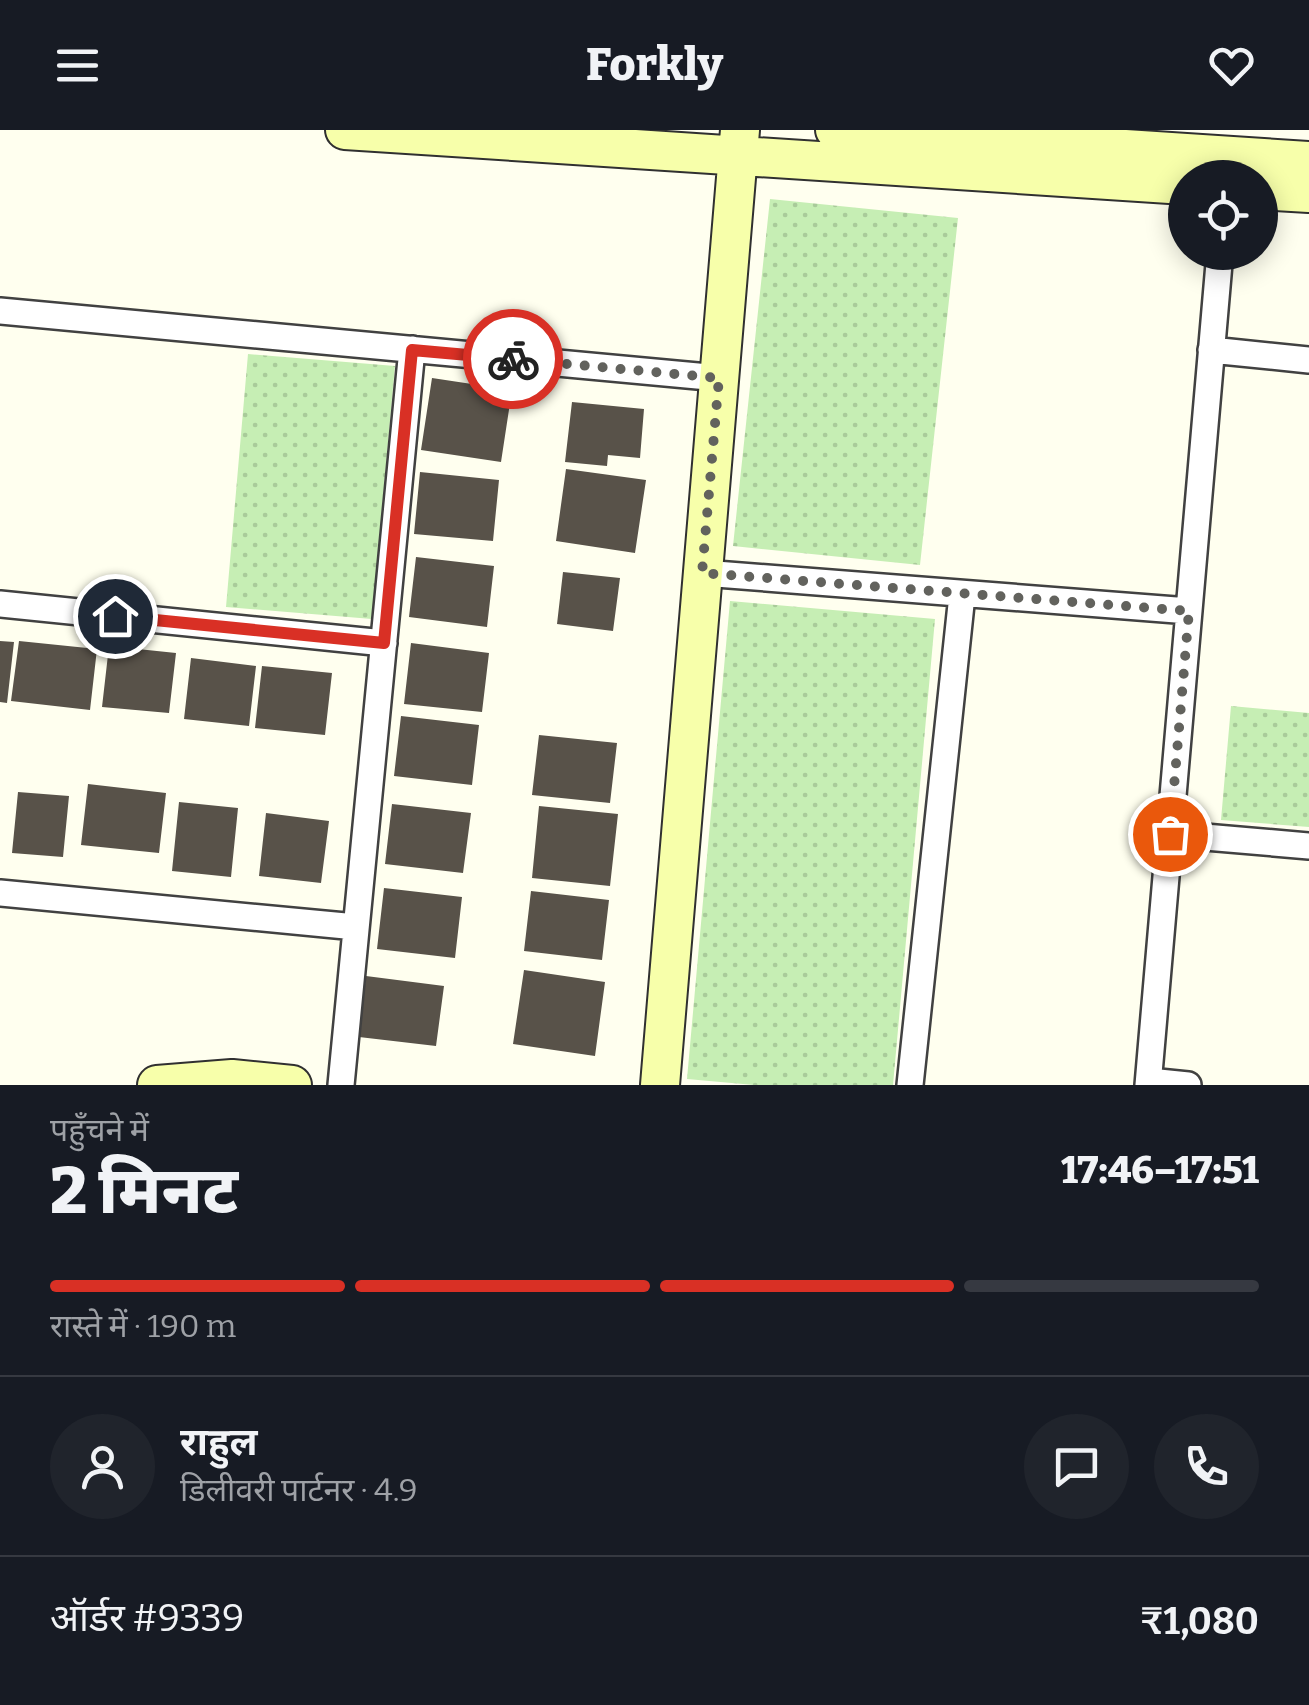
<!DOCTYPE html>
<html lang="hi">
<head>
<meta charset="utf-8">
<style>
	:root { --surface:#171b24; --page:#20242c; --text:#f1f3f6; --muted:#9ea1a6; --line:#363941; --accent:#d93025 }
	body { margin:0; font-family:Bitter,"Noto Sans Devanagari",serif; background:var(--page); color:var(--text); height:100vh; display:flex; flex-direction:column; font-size:38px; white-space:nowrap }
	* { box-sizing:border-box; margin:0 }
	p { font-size:32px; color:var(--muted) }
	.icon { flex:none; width:55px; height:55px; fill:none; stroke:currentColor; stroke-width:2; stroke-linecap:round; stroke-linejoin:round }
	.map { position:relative; height:955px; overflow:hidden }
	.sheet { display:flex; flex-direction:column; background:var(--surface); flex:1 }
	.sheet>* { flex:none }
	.tools { position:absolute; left:1168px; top:30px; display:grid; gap:20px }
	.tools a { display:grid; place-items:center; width:110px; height:110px; border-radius:50%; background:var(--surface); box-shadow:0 5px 25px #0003; font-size:50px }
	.pin { position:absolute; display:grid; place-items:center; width:85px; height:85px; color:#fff; margin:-42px; border:5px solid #fff; border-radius:50%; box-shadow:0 2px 10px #0007 }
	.courier { position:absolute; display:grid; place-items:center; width:100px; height:100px; margin:-50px; border:8px solid #d93025; border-radius:50%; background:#fff; color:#222; box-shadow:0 2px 12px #0007 }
	.summary em { font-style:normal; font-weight:800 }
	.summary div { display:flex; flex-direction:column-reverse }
	.summary { display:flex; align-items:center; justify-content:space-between; height:170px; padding:0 50px }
	h1 { font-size:65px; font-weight:800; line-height:75px }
	.bar { display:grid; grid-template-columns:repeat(4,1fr); gap:15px 10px; align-content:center; height:120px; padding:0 50px }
	.bar i { height:12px; border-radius:8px; background:var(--line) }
	.bar .active { background:var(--accent) }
	.bar p { grid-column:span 4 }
	.line { display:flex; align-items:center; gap:25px; padding:0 50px; border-top:2px solid var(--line) }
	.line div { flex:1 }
	.round { display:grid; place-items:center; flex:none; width:105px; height:105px; border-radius:52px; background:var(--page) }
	header { display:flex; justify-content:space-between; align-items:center; height:130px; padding:0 50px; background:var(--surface); font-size:45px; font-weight:800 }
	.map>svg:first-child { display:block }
</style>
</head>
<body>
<header><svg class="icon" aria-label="menu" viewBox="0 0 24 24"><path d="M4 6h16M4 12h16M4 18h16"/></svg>Forkly<svg class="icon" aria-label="heart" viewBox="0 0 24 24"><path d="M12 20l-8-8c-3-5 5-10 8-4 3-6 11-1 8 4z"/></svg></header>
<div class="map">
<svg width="1309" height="955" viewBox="0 0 1309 955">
	<defs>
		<pattern id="park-dots" width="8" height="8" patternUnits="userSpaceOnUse" patternTransform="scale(2.5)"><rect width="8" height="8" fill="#c6eeb4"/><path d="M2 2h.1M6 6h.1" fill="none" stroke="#a9cb9a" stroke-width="1.8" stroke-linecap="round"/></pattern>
	</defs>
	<rect width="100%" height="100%" fill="#ffffef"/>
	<path fill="url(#park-dots)" d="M770 69 958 88 920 435 733 416Z
		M248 224 395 236 372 489 226 477Z
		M730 471 935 489 893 955H754L687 949Z
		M1231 576 1309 583V697L1221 690Z"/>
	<path fill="#585249" d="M432 248 512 260 501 332 421 320Z
		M572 272 644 279 640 328 608 325 607 336 565 332Z
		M566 339 646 350 635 423 556 411Z
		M420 342 499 350 493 411 414 404Z
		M416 427 494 436 487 497 409 487Z
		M563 442 620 448 613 501 557 494Z
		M0 511 14 512 7 573 0 572Z
		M19 511 97 519 90 580 11 571Z
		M411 513 489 523 482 582 404 574Z
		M109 516 176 523 169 583 102 577Z
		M191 528 256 536 249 596 184 589Z
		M262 536 332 543 325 605 255 598Z
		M401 586 479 595 472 655 394 646Z
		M539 605 617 613 610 673 532 665Z
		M88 654 166 663 159 723 81 715Z
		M18 662 69 666 63 727 12 723Z
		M179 672 238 678 231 747 172 741Z
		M392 674 471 683 463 743 385 734Z
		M539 676 618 684 610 756 532 748Z
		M266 683 329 691 321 753 259 746Z
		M384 758 462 767 455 828 377 819Z
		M531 761 609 770 602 830 524 821Z
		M524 840 605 852 595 926 513 914Z
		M366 846 444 856 436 916 359 907Z"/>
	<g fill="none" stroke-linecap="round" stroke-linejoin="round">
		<defs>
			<path id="street" d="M0 181 719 248
				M1211 220 1309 230
				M703 443 1189 481
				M0 474 384 513
				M1170 704 1309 716
				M0 763 356 797
				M1149 951 1188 955
				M341 955 412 219
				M910 955 962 465
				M1148 955 1220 122"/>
			<path id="secondary" d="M345 0 1185 55
				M835 0 1309 31
				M1260 60 1309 63
				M157 955 232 949 292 955
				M660 955 740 0"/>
		</defs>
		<use href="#street" stroke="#414141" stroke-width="30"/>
		<use href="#secondary" stroke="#303030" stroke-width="42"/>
		<use href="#street" stroke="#fff" stroke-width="25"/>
		<use href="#secondary" stroke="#f7ffaa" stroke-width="38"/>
	</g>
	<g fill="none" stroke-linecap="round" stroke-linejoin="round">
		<path stroke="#62625d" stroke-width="10" stroke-dasharray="0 18" d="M513 229 719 248 702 443 1189 481 1170 704"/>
		<path stroke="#d93025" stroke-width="12" d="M115 486 384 513 412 220 513 229"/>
	</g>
</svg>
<div class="tools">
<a><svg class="icon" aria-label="locate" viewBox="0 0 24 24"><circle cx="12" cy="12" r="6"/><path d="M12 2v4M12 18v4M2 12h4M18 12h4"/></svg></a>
</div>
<div class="pin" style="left:1170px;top:704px;background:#ea580c"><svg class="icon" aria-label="bag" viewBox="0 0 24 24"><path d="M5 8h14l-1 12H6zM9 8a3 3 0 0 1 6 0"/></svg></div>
<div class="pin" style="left:115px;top:486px;background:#1f2937"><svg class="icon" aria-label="home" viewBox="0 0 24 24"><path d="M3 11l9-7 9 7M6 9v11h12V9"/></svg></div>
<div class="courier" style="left:513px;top:229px"><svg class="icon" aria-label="bike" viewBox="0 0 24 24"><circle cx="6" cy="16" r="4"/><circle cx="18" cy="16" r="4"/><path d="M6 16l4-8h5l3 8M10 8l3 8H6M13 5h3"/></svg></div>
</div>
<section class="sheet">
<div class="summary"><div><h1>2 मिनट</h1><p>पहुँचने में</p></div><em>17:46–17:51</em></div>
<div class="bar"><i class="active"></i><i class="active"></i><i class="active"></i><i></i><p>रास्ते में · 190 m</p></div>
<div class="line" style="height:180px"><a class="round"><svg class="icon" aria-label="person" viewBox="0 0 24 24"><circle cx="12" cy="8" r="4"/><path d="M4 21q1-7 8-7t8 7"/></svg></a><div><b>राहुल</b><p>डिलीवरी पार्टनर · 4.9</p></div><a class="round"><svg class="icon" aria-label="chat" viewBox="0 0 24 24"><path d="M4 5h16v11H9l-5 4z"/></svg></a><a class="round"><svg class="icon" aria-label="phone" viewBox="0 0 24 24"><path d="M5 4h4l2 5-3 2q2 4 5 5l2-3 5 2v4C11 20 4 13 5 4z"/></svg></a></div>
<div class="line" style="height:130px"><div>ऑर्डर #9339</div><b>₹1,080</b></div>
</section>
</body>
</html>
